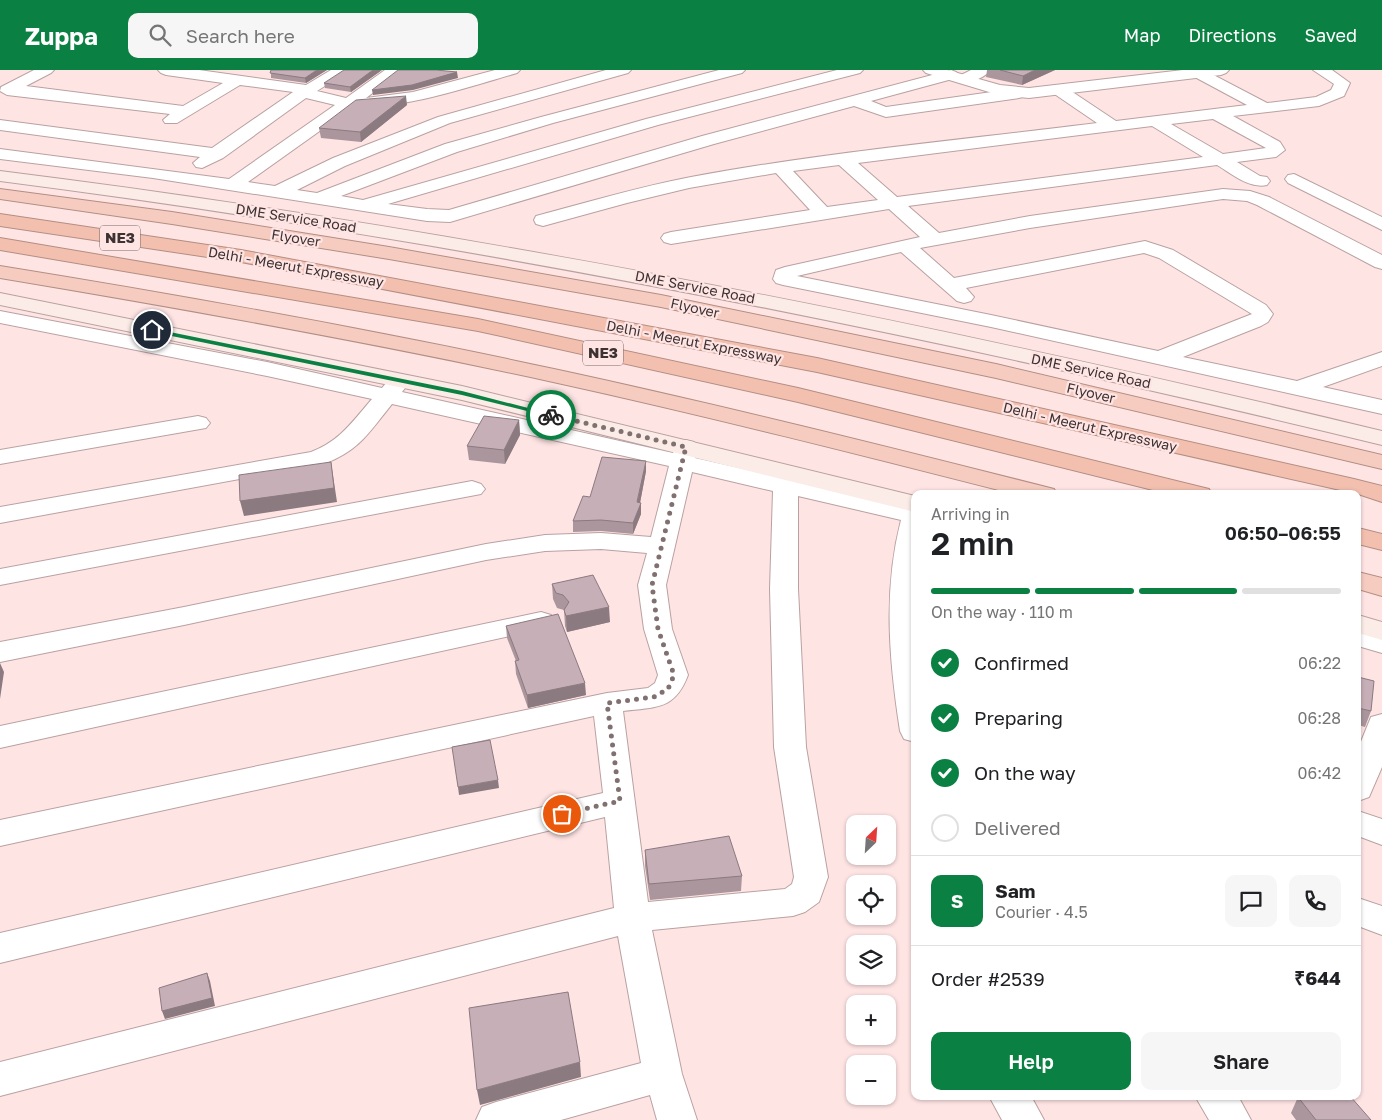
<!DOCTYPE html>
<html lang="en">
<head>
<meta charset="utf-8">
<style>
	:root { --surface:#fff; --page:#f6f6f6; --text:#202124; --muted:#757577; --line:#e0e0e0; --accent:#0b8043 }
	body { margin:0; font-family:"Golos Text",sans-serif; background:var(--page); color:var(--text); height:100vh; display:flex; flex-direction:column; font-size:19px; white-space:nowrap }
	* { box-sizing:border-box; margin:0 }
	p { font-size:16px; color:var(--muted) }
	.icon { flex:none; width:28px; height:28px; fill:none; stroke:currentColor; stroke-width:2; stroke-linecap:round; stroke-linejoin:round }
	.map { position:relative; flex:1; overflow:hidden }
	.panel { position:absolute; left:911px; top:420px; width:450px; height:610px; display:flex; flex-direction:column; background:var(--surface); border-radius:10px; box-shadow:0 1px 4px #0004 }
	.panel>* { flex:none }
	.needle { width:32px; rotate:25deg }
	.tools { position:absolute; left:846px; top:745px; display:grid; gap:10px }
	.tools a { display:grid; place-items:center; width:50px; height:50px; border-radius:10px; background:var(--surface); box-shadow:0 1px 4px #0004; font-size:25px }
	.pin { position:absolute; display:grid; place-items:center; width:42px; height:42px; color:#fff; margin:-21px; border:2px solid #fff; border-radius:50%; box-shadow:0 1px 5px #0007 }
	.courier { position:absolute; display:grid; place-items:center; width:50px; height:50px; margin:-25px; border:4px solid #0b8043; border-radius:50%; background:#fff; color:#222; box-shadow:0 1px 6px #0007 }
	.summary em { font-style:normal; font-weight:600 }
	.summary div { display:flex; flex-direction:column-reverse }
	.summary { display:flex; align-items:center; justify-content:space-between; height:85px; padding:0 20px }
	h1 { font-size:32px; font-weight:600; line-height:38px }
	.bar { display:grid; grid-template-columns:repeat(4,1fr); gap:8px 5px; align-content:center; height:60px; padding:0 20px }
	.bar i { height:6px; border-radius:4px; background:var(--line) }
	.bar .on { background:var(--accent) }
	.bar p { grid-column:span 4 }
	.line { display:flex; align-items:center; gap:12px; padding:0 20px; border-top:1px solid var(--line) }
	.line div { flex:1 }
	.round { display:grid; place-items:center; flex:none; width:52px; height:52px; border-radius:10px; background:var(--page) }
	ol { padding:0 20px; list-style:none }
	li { display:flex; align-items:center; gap:15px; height:55px }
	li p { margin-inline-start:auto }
	li .icon { padding:5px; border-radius:50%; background:var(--accent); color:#fff; stroke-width:4 }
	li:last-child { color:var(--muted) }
	li i { width:28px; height:28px; border:2px solid var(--line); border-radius:50% }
	.primary-button { display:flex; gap:10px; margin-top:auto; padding:10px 20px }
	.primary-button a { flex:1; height:58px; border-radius:10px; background:var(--accent); color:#fff; font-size:20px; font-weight:600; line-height:58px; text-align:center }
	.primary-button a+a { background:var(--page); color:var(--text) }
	header { display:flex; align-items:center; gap:30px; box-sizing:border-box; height:70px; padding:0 25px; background:var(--accent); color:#fff }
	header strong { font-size:24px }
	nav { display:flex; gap:28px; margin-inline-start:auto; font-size:18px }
	.search { width:350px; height:45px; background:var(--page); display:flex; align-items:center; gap:12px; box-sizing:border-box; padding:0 18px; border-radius:10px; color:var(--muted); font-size:19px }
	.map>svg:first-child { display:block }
</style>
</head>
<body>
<header>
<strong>Zuppa</strong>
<div class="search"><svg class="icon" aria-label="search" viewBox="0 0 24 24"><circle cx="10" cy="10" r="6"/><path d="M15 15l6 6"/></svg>Search here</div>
<nav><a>Map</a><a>Directions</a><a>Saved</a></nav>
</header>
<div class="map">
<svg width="1382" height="1050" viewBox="0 0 1382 1050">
	<rect width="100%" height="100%" fill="#ffe4e4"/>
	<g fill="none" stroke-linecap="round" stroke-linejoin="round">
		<defs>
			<path id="minor" d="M34 0H54L51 3 26 16 183 36 223 13 166 5 161 3 158 0H199L306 15 331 0H350L317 21 346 28 385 0H403L366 28 413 22 495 0H520L517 3C462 19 410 37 352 38L248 112 275 116 333 88 438 47 606 0H631L628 3 450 53 345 96 297 120 317 123 445 74 541 47 719 0H745L742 3 553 53 457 82 341 126 363 130 646 49 837 0H863L860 3 658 55 388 134 427 139 449 140 702 66 951 0 956 2 959 5 956 8 871 31 886 37 1019 18 1025 20 1027 23 1025 26 1019 28 886 47 854 36 714 74 450 152 427 151 153 108 0 89V79L229 109 335 35 306 28 223 88 202 98 196 97 193 93 200 87 0 60V50L212 78 293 22 240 15 177 53H165L163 50 170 44 7 25 0 21 1 17Z
				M971 0H991C984 8 968 15 959 12L956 9 959 6Z
				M1190 0H1204L1267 33 1316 27 1331 20 1334 14 1313 0H1332L1350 13 1344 26 1319 36 1233 46 1280 72 1285 80 1276 87 1237 92 1260 106 1267 107 1270 111 1267 115C1249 119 1232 104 1217 95L908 136 939 163 1030 146 1223 119 1250 121 1269 127 1382 185V199L1375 197 1257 135 1247 131 1223 129 1030 158 920 178 954 208 1145 171 1173 180 1266 235 1273 244 1268 252 1261 256 1183 287 1297 311 1382 282V296L1323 317 1382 330V344L991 257 783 215 776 213 773 209 776 200 785 197 920 167 889 139 671 174 664 172 661 168 664 164 671 162 810 140 776 103 689 118 627 133 543 156 536 154 534 150 536 146C588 132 639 117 691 107 825 82 962 70 1097 53L1053 23 1051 20 1053 17H1065L1116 51 1247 35 1191 5 1188 2ZM1213 49 1266 78 1223 84 1171 54ZM1152 56 1203 87 897 127 858 93ZM839 95 878 130 827 137 793 101ZM901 182 957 231 964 233 971 231 974 227 966 218 1144 183 1159 188 1252 244 1158 281 991 245 797 206Z
				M1294 104 1382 147V160L1288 113 1285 109 1288 105Z
				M0 241 267 292 382 318C389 309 393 306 405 309L408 314 402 322 673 383 678 372 686 370 694 372 698 377 695 388 915 438V672L904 669 900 661C889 590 883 520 901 450L798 426V519L806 677 828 807 819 832 805 842 793 846 652 860 682 1004 697 1050H657L650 1025 561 1050H476L482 1037 496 1032 641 993 618 866 0 1026V992L614 838 605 747 0 893V863L603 723 594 646 0 776V750L607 623 648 618 655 613 658 605 644 559 638 515 647 483 601 479 545 481 486 490 184 555 0 592V572L184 537 486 474 545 465 601 463 651 467 669 396 392 334C370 361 360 380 326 393L0 453V437L311 382C340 371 352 352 372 329L267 306 0 253ZM692 402 773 421 770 519 774 677 794 807 792 814 785 819 648 832 623 641C656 637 675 640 688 605L672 559 666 515Z
				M198 346 206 348 210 353 206 358 0 394V380Z
				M472 411 481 414 485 419 481 424 0 515V499Z
				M541 542 551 545 555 551 551 557 0 678V656Z
				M1358 557 1382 564V583L1358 576Z
				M1382 644V697L1369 727 1358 731V679L1371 647Z
				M1358 741 1382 749V775L1358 766Z
				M1358 828 1382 836V865L1358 856Z
				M989 1026H1031L1044 1050H1002Z
				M1195 1026H1238L1251 1050H1209Z"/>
			<path id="tertiary" d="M923 0H947L1000 15 1029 18 1183 0H1229L1226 3 1221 5 1029 28 999 25 926 3Z"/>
			<path id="secondary" d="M0 101C465 159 926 251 1382 361V375C926 264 466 171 0 111Z
				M0 223 462 316 915 426V442L462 330 0 235Z
				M1358 545 1382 552V570L1358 563Z"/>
			<path id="trunk" d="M0 119 172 142 389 177 661 225 996 294 1382 385V399L996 308 661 237 389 189 172 154 0 129Z
				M0 196C185 226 370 259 554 299 721 335 888 377 1054 419L1057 424H1014C861 385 708 346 553 312 370 272 185 239 0 208Z
				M1358 502 1382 508V526L1358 519Z"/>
			<path id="motorway" d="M0 144 241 180 817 288 1354 409 1382 416V432L1358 424 817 302 241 192 0 156Z
				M0 168 478 249 798 318 1209 419 1212 424H1169L798 332 478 261 0 180Z
				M1358 458 1382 464V480L1358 474Z"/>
		</defs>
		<use href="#minor" stroke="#baa1a1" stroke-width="2"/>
		<use href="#tertiary" stroke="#baa1a1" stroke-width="2"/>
		<use href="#secondary" stroke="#baa1a1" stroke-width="2"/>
		<use href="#trunk" stroke="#b38e84" stroke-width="2"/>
		<use href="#motorway" stroke="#b38e84" stroke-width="2"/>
		<use href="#minor" fill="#fff" fill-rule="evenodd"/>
		<use href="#tertiary" fill="#fff" fill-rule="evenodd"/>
		<use href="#secondary" fill="#fbece7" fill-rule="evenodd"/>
		<use href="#trunk" fill="#f6ccc0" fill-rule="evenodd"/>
		<use href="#motorway" fill="#f3c0b0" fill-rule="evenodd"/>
	</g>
	<path fill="#ab969d" d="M271 0H327L306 13 271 8Z
		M382 0 351 22 325 18 324 13Z
		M987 0H1055L1022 15 986 7Z
		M407 35 361 72 321 68 319 58Z
		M519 350 520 365 505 394 469 390 467 376Z
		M646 401 640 433H641V444L633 464 601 461 573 462V451L590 427Z
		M552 514 610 552 567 562 565 556 564 540 557 538 553 529Z
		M506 556 586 625 528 638 516 604 515 591H516L507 568Z
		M1358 607 1371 641 1365 657 1358 655Z
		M645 780 742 806 741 821 650 830 645 796Z
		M1298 1027 1371 1050H1296L1291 1043Z"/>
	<path fill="#8b7a80" d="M317 0H327L306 13 305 8Z
		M373 0H382L351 22 350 17Z
		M1035 0H1055L1022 15 1023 6Z
		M457 2 458 8 413 20 373 25 372 20Z
		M406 26 407 35 361 72 360 62Z
		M519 350 520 365 505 394 504 380Z
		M646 391V401L639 438 641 433V444L633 464V453Z
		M331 392 337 432 244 446 240 431Z
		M609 537 610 552 567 562 566 546Z
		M0 593 4 602 0 629Z
		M585 613 586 625 528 638 527 625Z
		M498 710 499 718 459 725 458 717Z
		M207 903 210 911 215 936 165 949 162 941Z
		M580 992 581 1007 480 1035 477 1020Z"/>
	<path fill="#c7afb7" stroke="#8b7a80" d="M271 0H317L305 8 270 3Z
		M344 0H373L350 17 324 13Z
		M398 0H436L457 2 412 15 372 20Z
		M1000 0H1035L1023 6Z
		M406 26 360 62 319 58 356 30Z
		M484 346 519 350 504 380 467 376Z
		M602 387 646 391 637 432 641 433 633 453 601 450 573 451 583 426 590 427Z
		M331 392 334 418 240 431 239 405Z
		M593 505 609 537 566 546 564 540 569 532 563 525 556 523 552 514Z
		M558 544 585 613 527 625 515 591 519 590 506 556Z
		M1358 607 1374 611 1371 641 1358 638Z
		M490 670 498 710 458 717 452 677Z
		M729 766 742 806 649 814 645 780Z
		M207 903 212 928 162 941 159 918Z
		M568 922 580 992 477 1020 469 938Z
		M1301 1026H1350L1371 1050H1316L1298 1027Z"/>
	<path fill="#0b8043" d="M150 258 462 321 555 345 551 347 462 325 152 262 150 261Z"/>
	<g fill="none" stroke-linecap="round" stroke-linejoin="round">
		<path stroke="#817070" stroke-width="5" stroke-dasharray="0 9" d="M551 345 686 377 652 515 658 559 674 605 668 619 654 627 607 633 620 731 562 744"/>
	</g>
	<g text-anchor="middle" stroke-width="4.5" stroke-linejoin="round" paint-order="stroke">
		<g font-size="14" fill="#3d3232" stroke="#ffe4e4">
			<text transform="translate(296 148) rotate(9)" y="5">DME Service Road</text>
			<text transform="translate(296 168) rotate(9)" y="5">Flyover</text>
			<text transform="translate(296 197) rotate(10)" y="5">Delhi - Meerut Expressway</text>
			<text transform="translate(695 217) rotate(11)" y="5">DME Service Road</text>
			<text transform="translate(695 238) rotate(12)" y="5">Flyover</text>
			<text transform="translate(694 272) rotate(11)" y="5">Delhi - Meerut Expressway</text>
			<text transform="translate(1091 301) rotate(12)" y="5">DME Service Road</text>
			<text transform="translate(1091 323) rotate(13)" y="5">Flyover</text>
			<text transform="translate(1090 357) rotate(13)" y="5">Delhi - Meerut Expressway</text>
		</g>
		<g fill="#ffe4e4" stroke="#776767" stroke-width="1">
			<rect x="100" y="155.5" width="40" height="25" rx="4"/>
			<rect x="583" y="270.5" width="40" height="25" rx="4"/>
		</g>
		<g font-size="15" font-weight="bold" fill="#3d3232">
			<text x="120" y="173">NE3</text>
			<text x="603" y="288">NE3</text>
		</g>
	</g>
</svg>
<div class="tools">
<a><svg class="needle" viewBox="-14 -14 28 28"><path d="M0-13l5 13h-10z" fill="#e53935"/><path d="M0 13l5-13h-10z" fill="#757577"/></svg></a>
<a><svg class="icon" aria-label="locate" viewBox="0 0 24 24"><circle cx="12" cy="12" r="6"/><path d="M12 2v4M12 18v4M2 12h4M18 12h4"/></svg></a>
<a><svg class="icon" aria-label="layers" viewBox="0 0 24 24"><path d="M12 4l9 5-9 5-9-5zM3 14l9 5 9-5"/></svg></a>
<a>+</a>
<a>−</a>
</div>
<div class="pin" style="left:562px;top:744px;background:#ea580c"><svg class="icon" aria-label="bag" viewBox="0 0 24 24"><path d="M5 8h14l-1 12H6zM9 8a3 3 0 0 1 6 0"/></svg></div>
<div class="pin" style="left:152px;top:260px;background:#1f2937"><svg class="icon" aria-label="home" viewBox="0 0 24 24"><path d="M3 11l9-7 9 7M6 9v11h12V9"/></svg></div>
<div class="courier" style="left:551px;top:345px"><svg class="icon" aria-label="bike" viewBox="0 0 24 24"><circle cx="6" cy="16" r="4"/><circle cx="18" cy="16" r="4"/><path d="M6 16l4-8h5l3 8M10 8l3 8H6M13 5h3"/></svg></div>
<section class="panel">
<div class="summary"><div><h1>2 min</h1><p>Arriving in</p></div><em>06:50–06:55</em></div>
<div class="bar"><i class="on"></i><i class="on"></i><i class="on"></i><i></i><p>On the way · 110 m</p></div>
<ol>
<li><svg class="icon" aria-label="check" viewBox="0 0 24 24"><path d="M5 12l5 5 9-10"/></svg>Confirmed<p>06:22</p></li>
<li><svg class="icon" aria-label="check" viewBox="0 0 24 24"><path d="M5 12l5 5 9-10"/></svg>Preparing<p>06:28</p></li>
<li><svg class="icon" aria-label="check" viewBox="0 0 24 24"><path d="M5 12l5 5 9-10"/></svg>On the way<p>06:42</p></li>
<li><i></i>Delivered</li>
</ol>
<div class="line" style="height:90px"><b class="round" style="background:var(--accent);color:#fff">S</b><div><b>Sam</b><p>Courier · 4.5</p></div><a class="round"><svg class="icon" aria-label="chat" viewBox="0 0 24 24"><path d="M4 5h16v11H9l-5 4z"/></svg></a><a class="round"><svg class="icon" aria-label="phone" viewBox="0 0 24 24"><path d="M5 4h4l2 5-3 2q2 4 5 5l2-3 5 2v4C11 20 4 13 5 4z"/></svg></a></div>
<div class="line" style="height:65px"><div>Order #2539</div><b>₹644</b></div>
<div class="primary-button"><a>Help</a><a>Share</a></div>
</section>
</div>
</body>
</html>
